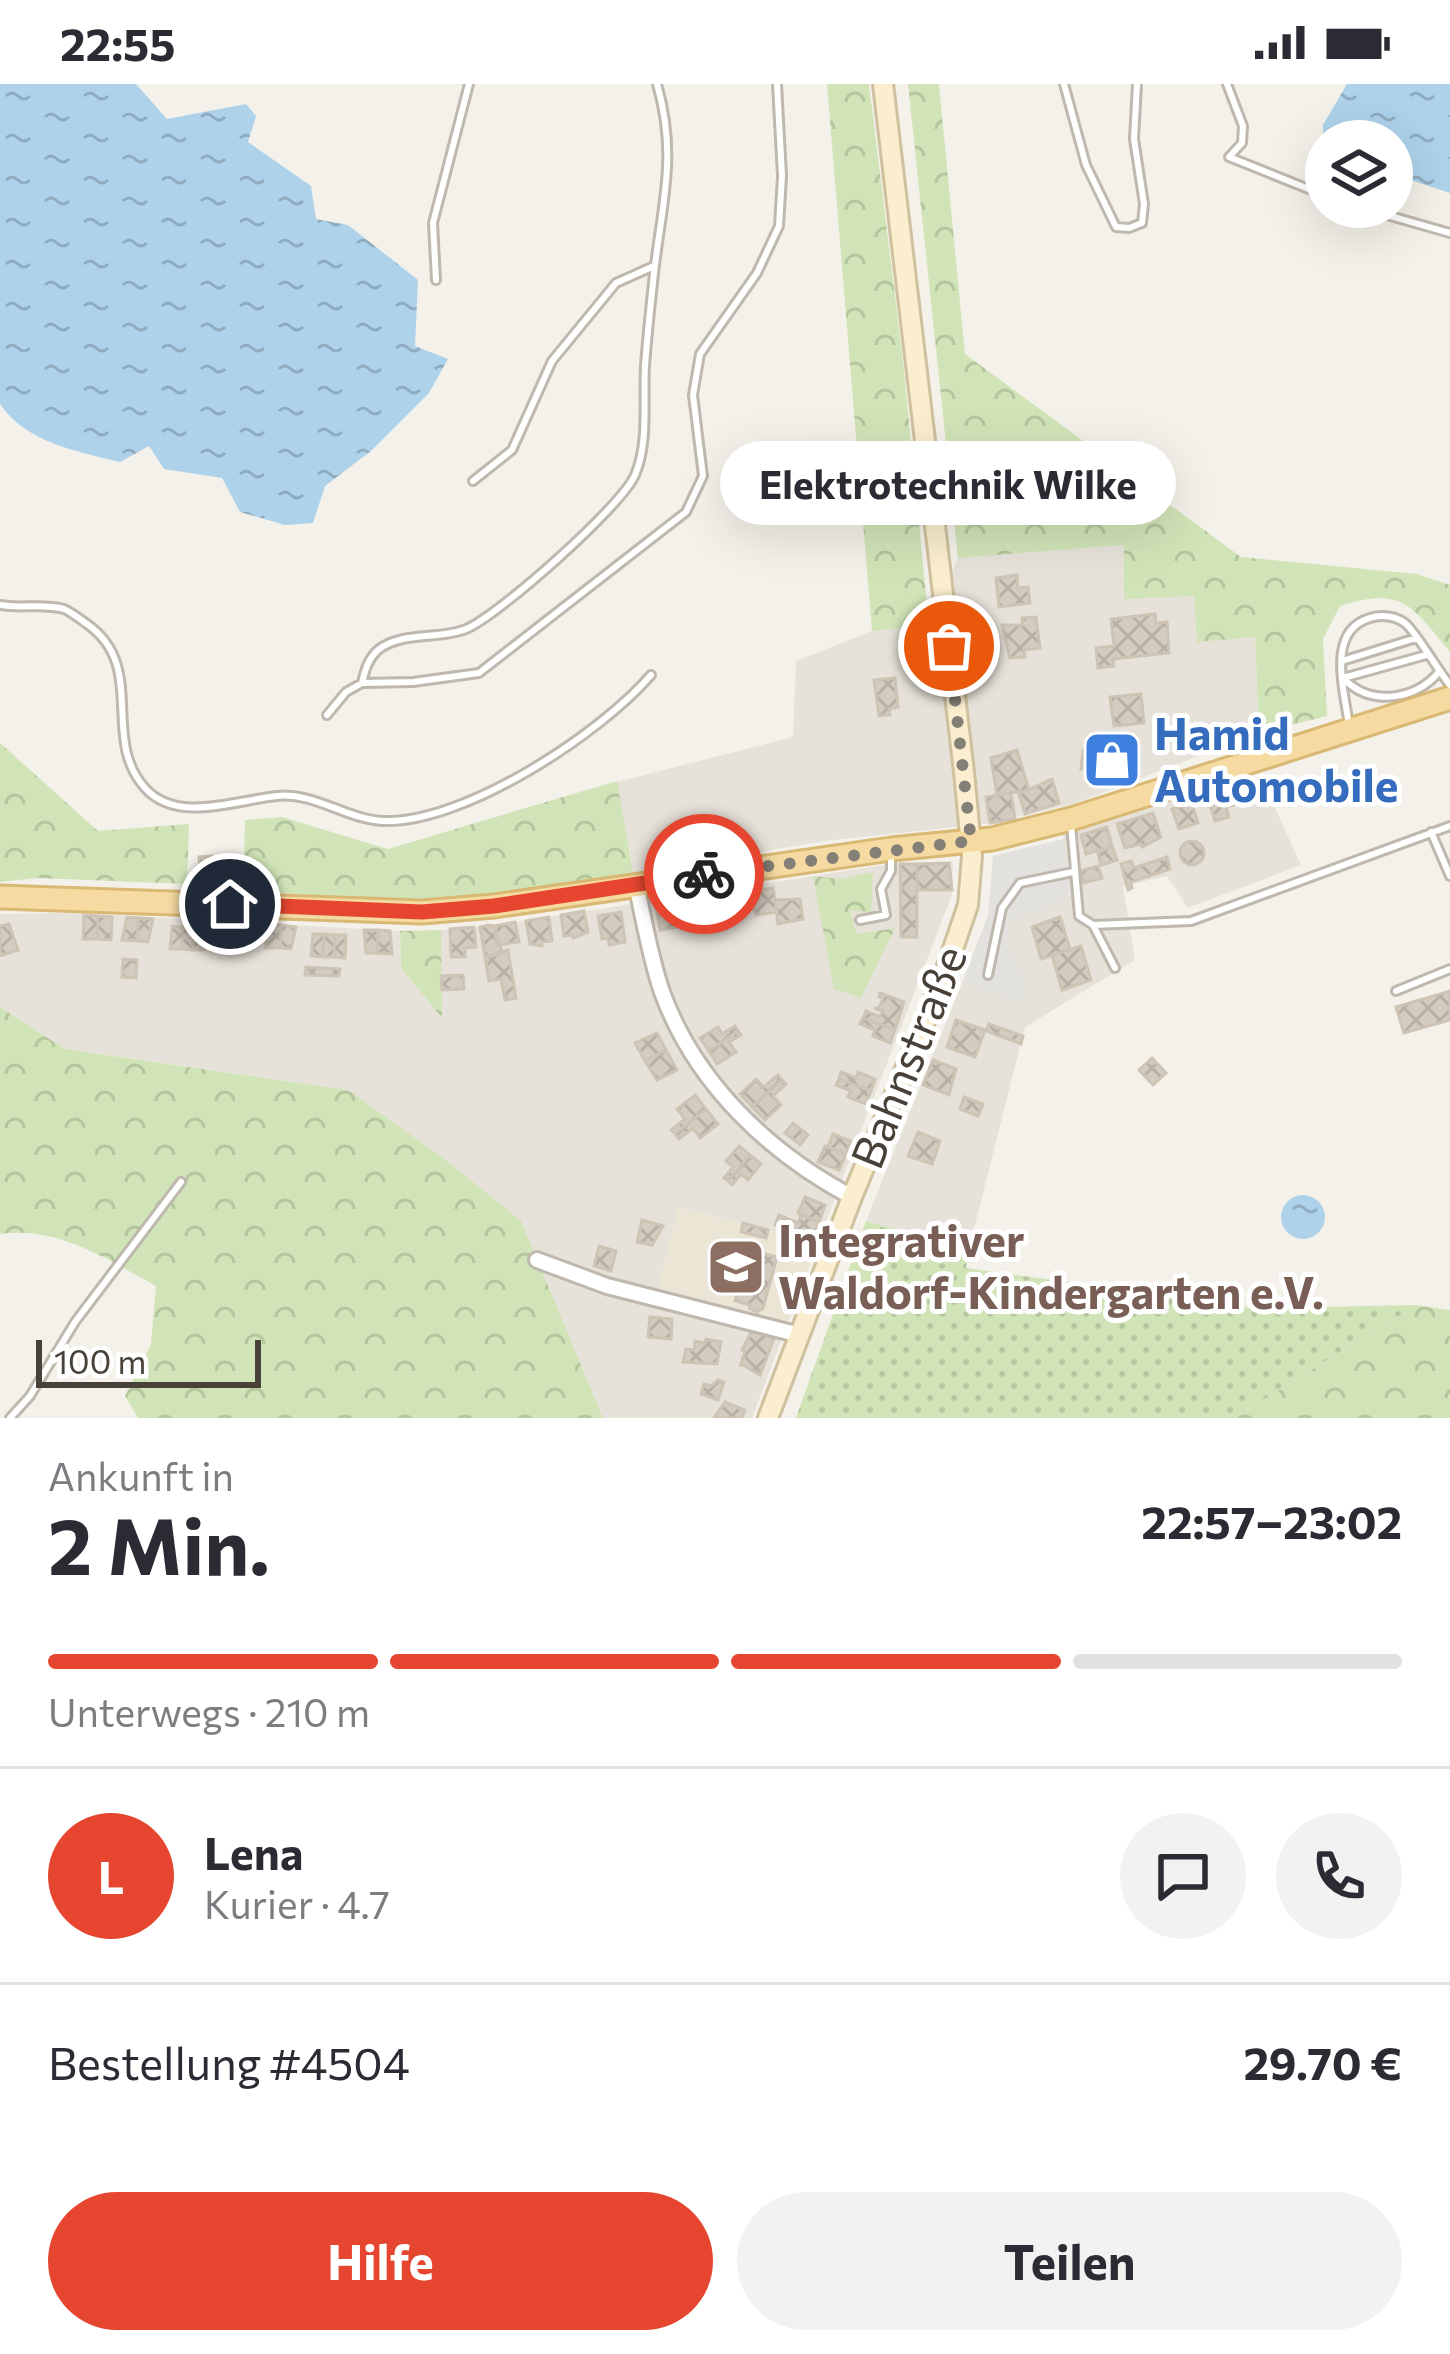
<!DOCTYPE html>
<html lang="de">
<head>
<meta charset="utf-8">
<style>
	:root { --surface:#fff; --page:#f2f2f3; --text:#2b2b33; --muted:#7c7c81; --line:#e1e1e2; --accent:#e6462f }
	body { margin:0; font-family:Commissioner,sans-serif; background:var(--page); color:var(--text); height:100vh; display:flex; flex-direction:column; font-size:45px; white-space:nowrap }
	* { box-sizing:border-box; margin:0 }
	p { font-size:39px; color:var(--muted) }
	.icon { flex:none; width:66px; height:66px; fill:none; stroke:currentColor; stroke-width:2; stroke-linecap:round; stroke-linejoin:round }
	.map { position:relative; height:1334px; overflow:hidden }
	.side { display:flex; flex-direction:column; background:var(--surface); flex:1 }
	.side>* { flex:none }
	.tools { position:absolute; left:1305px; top:36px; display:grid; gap:24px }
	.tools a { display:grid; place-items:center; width:108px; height:108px; border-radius:50%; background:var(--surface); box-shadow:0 12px 48px #0002; font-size:60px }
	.scale { position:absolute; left:36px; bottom:30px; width:225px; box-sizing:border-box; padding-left:12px; border:6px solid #474139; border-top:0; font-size:33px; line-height:42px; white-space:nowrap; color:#474139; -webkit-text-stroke:9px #fff; paint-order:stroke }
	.pin { position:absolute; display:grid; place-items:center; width:102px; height:102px; color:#fff; margin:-51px; border:6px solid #fff; border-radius:50%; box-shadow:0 3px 12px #0007 }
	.courier { position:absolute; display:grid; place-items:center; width:120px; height:120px; margin:-60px; border:9px solid #e6462f; border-radius:50%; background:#fff; color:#222; box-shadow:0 3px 15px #0007 }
	.bubble { position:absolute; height:84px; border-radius:42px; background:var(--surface); box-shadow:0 12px 48px #0002; font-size:39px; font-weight:700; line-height:84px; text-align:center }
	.summary em { font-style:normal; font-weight:700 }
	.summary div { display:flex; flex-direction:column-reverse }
	.summary { display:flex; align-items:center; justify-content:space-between; height:204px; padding:0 48px }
	h1 { font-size:78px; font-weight:700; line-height:90px }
	.bar { display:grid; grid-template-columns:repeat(4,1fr); gap:18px 12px; align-content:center; height:144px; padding:0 48px }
	.bar i { height:15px; border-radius:9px; background:var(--line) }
	.bar .active { background:var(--accent) }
	.bar p { grid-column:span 4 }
	.line { display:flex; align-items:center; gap:30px; padding:0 48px; border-top:3px solid var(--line) }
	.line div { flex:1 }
	.round { display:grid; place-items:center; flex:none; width:126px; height:126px; border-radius:63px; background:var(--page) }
	.button { display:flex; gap:24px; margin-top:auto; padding:24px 48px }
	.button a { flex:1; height:138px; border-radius:72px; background:var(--accent); color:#fff; font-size:48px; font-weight:700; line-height:138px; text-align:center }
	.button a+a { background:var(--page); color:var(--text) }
	.status { display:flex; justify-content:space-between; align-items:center; height:84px; padding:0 60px; background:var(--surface); direction:ltr }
	.status svg { height:33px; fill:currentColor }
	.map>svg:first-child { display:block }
</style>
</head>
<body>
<div class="status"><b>22:55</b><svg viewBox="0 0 49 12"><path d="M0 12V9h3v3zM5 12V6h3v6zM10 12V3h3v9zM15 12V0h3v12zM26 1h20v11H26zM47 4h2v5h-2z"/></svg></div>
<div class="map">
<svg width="1450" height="1334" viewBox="0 0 1450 1334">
	<defs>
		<pattern id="grass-dots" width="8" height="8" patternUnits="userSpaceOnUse" patternTransform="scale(3)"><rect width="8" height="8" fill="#d1e4b7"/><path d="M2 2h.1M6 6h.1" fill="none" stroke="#b5c59e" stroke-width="1.8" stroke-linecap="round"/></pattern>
		<pattern id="forest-crowns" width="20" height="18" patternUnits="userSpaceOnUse" patternTransform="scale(3)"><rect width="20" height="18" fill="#d1e4b7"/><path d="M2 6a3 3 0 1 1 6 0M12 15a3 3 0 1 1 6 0" fill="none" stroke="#b5c59e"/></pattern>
		<pattern id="water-ripples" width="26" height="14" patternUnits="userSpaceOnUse" patternTransform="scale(3)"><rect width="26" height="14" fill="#add2ea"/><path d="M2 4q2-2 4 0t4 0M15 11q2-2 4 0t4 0" fill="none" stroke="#8facbf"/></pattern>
		<pattern id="building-cross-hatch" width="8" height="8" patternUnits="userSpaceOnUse" patternTransform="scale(3)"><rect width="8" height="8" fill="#d4ccc1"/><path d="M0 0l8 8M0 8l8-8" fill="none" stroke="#b7b0a7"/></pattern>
	</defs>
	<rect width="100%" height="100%" fill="#f4f1ea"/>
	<path fill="#e7e2d9" d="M1124 461 1255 553 1259 649 1073 720 984 740 825 757 633 790 617 698 793 653 796 577 872 547 929 541 958 474Z
		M1262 695 1301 781 1188 824 1167 792 1123 802 1135 876 1025 943 969 1165 866 1137 962 899 1021 919 1026 898 1010 861 1007 841 1070 812 1063 750 1232 698Z
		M953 778 952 811 818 1158 679 1123 787 1241 752 1334H603L520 1137 446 1076 347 1006 65 965 0 923V830L75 829 400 847 401 884 441 933V846L490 842 897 779Z"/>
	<path fill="#ebe5d6" d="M678 1123 818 1158 787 1241 656 1209Z"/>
	<path fill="url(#grass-dots)" d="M866 1137 969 1165 966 1184 1251 1224 1416 1221 1234 1334H796Z"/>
	<path fill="url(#forest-crowns)" d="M827 0H869L903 277 929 541 872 547Z
		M908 0H939L965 270 1241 473 1417 490 1450 501V568C1412 522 1403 502 1340 522L1323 555 1327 632 1259 649 1255 553 1197 558 1194 512 1124 515V461L958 474Z
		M0 659 98 747 189 740 187 800 37 794 0 798Z
		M617 697 633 790 494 813 386 815 243 807 245 736 282 733 388 765Z
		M873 788 871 828 850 826 857 850 895 844 861 914 834 905 813 792 841 795Z
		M441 846 442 934 401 884 400 847Z
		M0 923 65 965 348 1006 446 1076 521 1137 603 1334H138L125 1312 151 1260 156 1202C106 1175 59 1142 0 1150Z
		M1416 1221 1450 1226V1334H1234Z"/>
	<path fill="#e3e1de" d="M1064 755 1070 812 1007 841 1010 861 1026 898 1022 919 962 899 988 831 993 772Z"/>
	<path fill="url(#water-ripples)" d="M0 0H136L167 35 246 20 256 32 248 58 311 102 316 135 348 141 418 196 415 262 448 275 429 309 371 367 325 402 313 439 285 441 240 428 222 394 164 385 149 362 120 378C76 367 27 359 0 320Z
		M1347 0H1450V109L1392 90V57H1326L1323 65V41Z
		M1281 1133a22 22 0 1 1 44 0a22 22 0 1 1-44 0Z"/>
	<path fill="url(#building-cross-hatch)" stroke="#cec4b5" stroke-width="3" d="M1017 491 1018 504 1028 503 1030 519 999 523 996 494Z
		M1155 530 1156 539 1167 538 1169 569 1113 575 1114 582 1098 584 1096 564 1114 562 1111 535Z
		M1036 533 1040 564 1024 566 1025 573 1010 574 1002 541H1023L1022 534Z
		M895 594 898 623 889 625 890 631 879 632 874 596Z
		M1141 610 1144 639 1114 642 1110 613Z
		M1113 656 1118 674 1081 685 1083 666Z
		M1017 666 1029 706 997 711 991 674Z
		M1118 674 1126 697 1113 701 1105 678Z
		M1052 695 1059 719 1025 730 1019 710Z
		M1233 704 1238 720 1226 723 1229 733 1215 737 1207 712Z
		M1011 709 1015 735 990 739 986 713Z
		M1192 719 1198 739 1179 745 1172 725Z
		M1153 729 1161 753 1142 763 1141 760 1125 764 1117 740Z
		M1107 743 1112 762 1086 770 1081 751Z
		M1180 769a12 12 0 1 1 24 0a12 12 0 1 1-24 0Z
		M1112 762 1117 776 1101 781 1098 769Z
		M212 772 213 776H228V799H201L199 773Z
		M1167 773 1170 785 1131 798 1132 804 1128 806 1121 780 1131 777 1134 784Z
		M949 779 952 806H917V780Z
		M900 780H917V853H901Z
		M1098 782 1102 794 1084 799 1080 787Z
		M773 804 777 828 756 831 750 817H753L752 807Z
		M741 809 744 832 726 835 722 812Z
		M722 812 726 835 708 838 704 815Z
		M800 815 803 835 778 840 775 816Z
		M692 817 696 840 678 843 674 820Z
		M674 820 678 843 660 846 656 823Z
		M584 827 588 848 573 854 572 851 564 852 561 831Z
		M621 828 625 858 609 861 608 854 602 855 598 832Z
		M84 831 98 832 97 855H83Z
		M98 832 112 833 111 856 97 855Z
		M127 833 138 834 137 857 122 856Z
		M549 833 552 857 542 858V862L530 860 526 837Z
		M1060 833 1070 865 1041 875 1032 843Z
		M138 834 153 835 148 858 137 857Z
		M515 838 519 858 497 861 494 842Z
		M225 839H240L239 862 228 861Z
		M240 839H251L254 863 239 862Z
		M9 840 18 866 0 872V842Z
		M270 840 281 841 280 864H265Z
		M281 841 296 843 291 865 280 864Z
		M488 841 494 842 503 870 485 873 480 843Z
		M172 842 183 843 182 865H170Z
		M183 843H194L193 866 182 865Z
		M194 843 206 844 204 866H193Z
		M474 843 476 863 465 864V873H451L450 845Z
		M364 846H378L377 869H366Z
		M378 846 390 847 392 870 377 869Z
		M313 850H324L323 873 311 872Z
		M324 850 335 851 334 873H323Z
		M335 851H346L345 874 334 873Z
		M1081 862 1091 896 1062 906 1052 871Z
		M508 866 516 914 505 916 501 895 489 897 485 873Z
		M123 875 137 876 136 894 122 893Z
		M306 883 340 885 339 892 305 891Z
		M463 891 464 905 442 906 441 892Z
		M1450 907V936L1404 949 1396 923Z
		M880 909 904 918 895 946 863 934 866 927 880 933 883 927 874 924H879L883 914 879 913Z
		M863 934 895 946 890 959 873 952 875 946 860 940Z
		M956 936 985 946 975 973 947 963Z
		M989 940 1023 952 1021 960 986 947Z
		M735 942 738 947 709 967 700 954 718 943 722 950Z
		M738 947 741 951 729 958 736 968 717 980 709 967Z
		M657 949 666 966 645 977 635 959Z
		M666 966 677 986 657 996 645 977Z
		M1152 974 1166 989 1153 1001 1139 986Z
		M933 976 956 985 949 1011 923 1001Z
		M841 988 856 994 858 988 875 995 871 1007 839 995Z
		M778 991 782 996 752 1023 740 1010 756 995 764 1003Z
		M839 995 871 1007 866 1020 848 1013 851 1007 836 1001Z
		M782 996 786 1000 773 1012 781 1021 765 1036 752 1023Z
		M695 1011 706 1025 675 1050 671 1046 685 1035 677 1025Z
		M964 1013 983 1020 978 1032 960 1025Z
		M706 1025 718 1040 700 1054 693 1044 679 1055 675 1050Z
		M793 1039 808 1051 800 1061 785 1049Z
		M918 1048 940 1057 932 1080 908 1072Z
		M833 1050 851 1057 846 1070 828 1063Z
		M739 1062 750 1071 728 1097 724 1094 733 1083 726 1077Z
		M825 1062 846 1070 839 1086 818 1078Z
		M750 1071 761 1080 748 1096 741 1090 732 1101 728 1097Z
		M805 1113 825 1121 819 1138 798 1129Z
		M798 1129 819 1138 814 1150 775 1141 779 1131 798 1139 801 1132Z
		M642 1136 663 1142 652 1161 637 1158Z
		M743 1139 768 1146 766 1154 741 1148Z
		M599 1162 616 1167 611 1187 594 1182Z
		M754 1167 777 1173 763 1224 757 1228 749 1224 750 1221 735 1217 739 1201H728L734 1175 751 1180Z
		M650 1233 672 1235 671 1255 648 1253Z
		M753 1244 775 1252 760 1291 741 1280 740 1283 745 1267 742 1266Z
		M706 1255 721 1258 717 1280 683 1278 686 1265 694 1266 695 1257 705 1259Z
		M718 1296 724 1298 718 1316 701 1310 704 1300 711 1302Z
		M725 1318 745 1326 742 1334H714Z"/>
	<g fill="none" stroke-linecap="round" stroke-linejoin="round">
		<defs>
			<path id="lane" d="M1064 0 1086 81 1116 143 1129 144 1142 139 1144 120 1134 55 1137 0
				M1227 0 1243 42 1242 59 1229 73 1326 112
				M1359 123 1450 149
				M436 196 433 139 469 0
				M473 397 512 366 552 277 616 199 654 182
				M0 521C21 525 43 519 64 525 71 528 80 535 87 540 148 583 100 654 145 704 177 740 236 716 277 712 315 708 345 735 383 737 463 740 599 651 651 591
				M1342 577 1416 554
				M1343 594 1426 571
				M1346 597C1373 622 1415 616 1439 588
				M362 599C365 586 368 575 378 566 401 547 439 556 466 545 498 532 622 422 635 391 649 359 643 317 645 282 647 254 650 227 653 199 660 125 679 76 657 0
				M327 631 346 608 362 599 413 598 479 589 686 428 703 392 693 311 700 270 757 189 779 142 782 92 777 0
				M1349 642C1345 608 1325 547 1370 534 1381 530 1397 532 1406 540 1418 551 1437 585 1450 601
				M1071 740 1079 832 1093 841 1115 884
				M1431 748 1450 792
				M860 836 886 831 881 805 891 787V768
				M1093 841 1191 837 1450 742
				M988 891 1002 824 1020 799 1073 788
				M1396 907 1450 885
				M10 1334 30 1312 75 1238 181 1098"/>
			<path id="street" d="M636 800C644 836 650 873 662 908 695 999 769 1069 852 1113
				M537 1176 607 1202 800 1251"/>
			<path id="secondary" d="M768 1334 852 1113 943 894 968 821 972 772 964 688 883 0"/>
			<path id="primary" d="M0 813 422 828 494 822 891 765 992 755 1071 735 1450 614"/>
		</defs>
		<use href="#lane" stroke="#beb8ae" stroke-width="12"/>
		<use href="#street" stroke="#beb8ae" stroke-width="20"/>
		<use href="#secondary" stroke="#cfc19e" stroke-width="24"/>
		<use href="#primary" stroke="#d9b873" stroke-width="27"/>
		<use href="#lane" stroke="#fff" stroke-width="6"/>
		<use href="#street" stroke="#fff" stroke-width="14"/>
		<use href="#secondary" stroke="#faeece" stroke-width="18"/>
		<use href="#primary" stroke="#f5dba2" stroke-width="21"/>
	</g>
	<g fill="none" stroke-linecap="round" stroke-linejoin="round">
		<path stroke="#847f77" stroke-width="12" stroke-dasharray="0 21.6" d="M704 790 971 757 949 562"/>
		<path stroke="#e6462f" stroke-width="15" d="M230 820 422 828 494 822 704 790"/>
	</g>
	<defs>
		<symbol id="shop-square" viewBox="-11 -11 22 22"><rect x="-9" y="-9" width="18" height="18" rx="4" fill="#3f7fe0" stroke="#fff"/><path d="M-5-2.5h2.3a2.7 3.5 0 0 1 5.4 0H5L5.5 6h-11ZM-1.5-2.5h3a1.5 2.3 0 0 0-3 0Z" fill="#fff"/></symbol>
		<symbol id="school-square" viewBox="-11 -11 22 22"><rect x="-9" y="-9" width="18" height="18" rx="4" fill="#8d6e63" stroke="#fff"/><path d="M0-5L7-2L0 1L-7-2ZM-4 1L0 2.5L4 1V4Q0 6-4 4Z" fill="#fff"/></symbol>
	</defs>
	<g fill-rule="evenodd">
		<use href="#shop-square" x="1079" y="643" width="66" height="66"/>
		<use href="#school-square" x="703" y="1150" width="66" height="66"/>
	</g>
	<g text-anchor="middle" stroke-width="10" stroke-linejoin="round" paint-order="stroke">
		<g font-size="45" font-weight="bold" fill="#366cbe" stroke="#fff" text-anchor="start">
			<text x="1154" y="666">Hamid<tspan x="1154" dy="52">Automobile</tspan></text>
		</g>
		<g font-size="45" fill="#474139" stroke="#fff">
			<text transform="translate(909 973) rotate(-68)" y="16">Bahnstraße</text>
		</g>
		<g font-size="45" font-weight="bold" fill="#785e54" stroke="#fff" text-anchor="start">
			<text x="778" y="1173">Integrativer<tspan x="778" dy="52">Waldorf-Kindergarten e.V.</tspan></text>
		</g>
	</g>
</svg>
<div class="tools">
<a><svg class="icon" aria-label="layers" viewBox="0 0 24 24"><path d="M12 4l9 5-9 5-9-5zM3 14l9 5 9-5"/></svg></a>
</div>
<div class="scale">100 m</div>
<div class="pin" style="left:949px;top:562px;background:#ea580c"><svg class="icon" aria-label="bag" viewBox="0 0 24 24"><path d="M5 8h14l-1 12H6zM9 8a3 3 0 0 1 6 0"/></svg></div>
<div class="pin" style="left:230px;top:820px;background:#1f2937"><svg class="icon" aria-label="home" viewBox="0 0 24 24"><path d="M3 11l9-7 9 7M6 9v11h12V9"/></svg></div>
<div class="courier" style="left:704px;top:790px"><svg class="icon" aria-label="bike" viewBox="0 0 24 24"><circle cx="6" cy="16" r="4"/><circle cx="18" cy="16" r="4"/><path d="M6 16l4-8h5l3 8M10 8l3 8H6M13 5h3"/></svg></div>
<div class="bubble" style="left:720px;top:357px;width:456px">Elektrotechnik Wilke</div>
</div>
<section class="side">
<div class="summary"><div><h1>2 Min.</h1><p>Ankunft in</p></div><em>22:57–23:02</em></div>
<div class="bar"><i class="active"></i><i class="active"></i><i class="active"></i><i></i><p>Unterwegs · 210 m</p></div>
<div class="line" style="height:216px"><b class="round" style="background:var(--accent);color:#fff">L</b><div><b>Lena</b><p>Kurier · 4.7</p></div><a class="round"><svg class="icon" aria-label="chat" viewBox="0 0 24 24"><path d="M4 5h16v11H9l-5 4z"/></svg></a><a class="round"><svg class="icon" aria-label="phone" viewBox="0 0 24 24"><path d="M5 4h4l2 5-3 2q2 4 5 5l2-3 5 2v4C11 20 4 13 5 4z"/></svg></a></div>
<div class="line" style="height:156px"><div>Bestellung #4504</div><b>29.70 €</b></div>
<div class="button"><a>Hilfe</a><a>Teilen</a></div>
</section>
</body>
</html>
